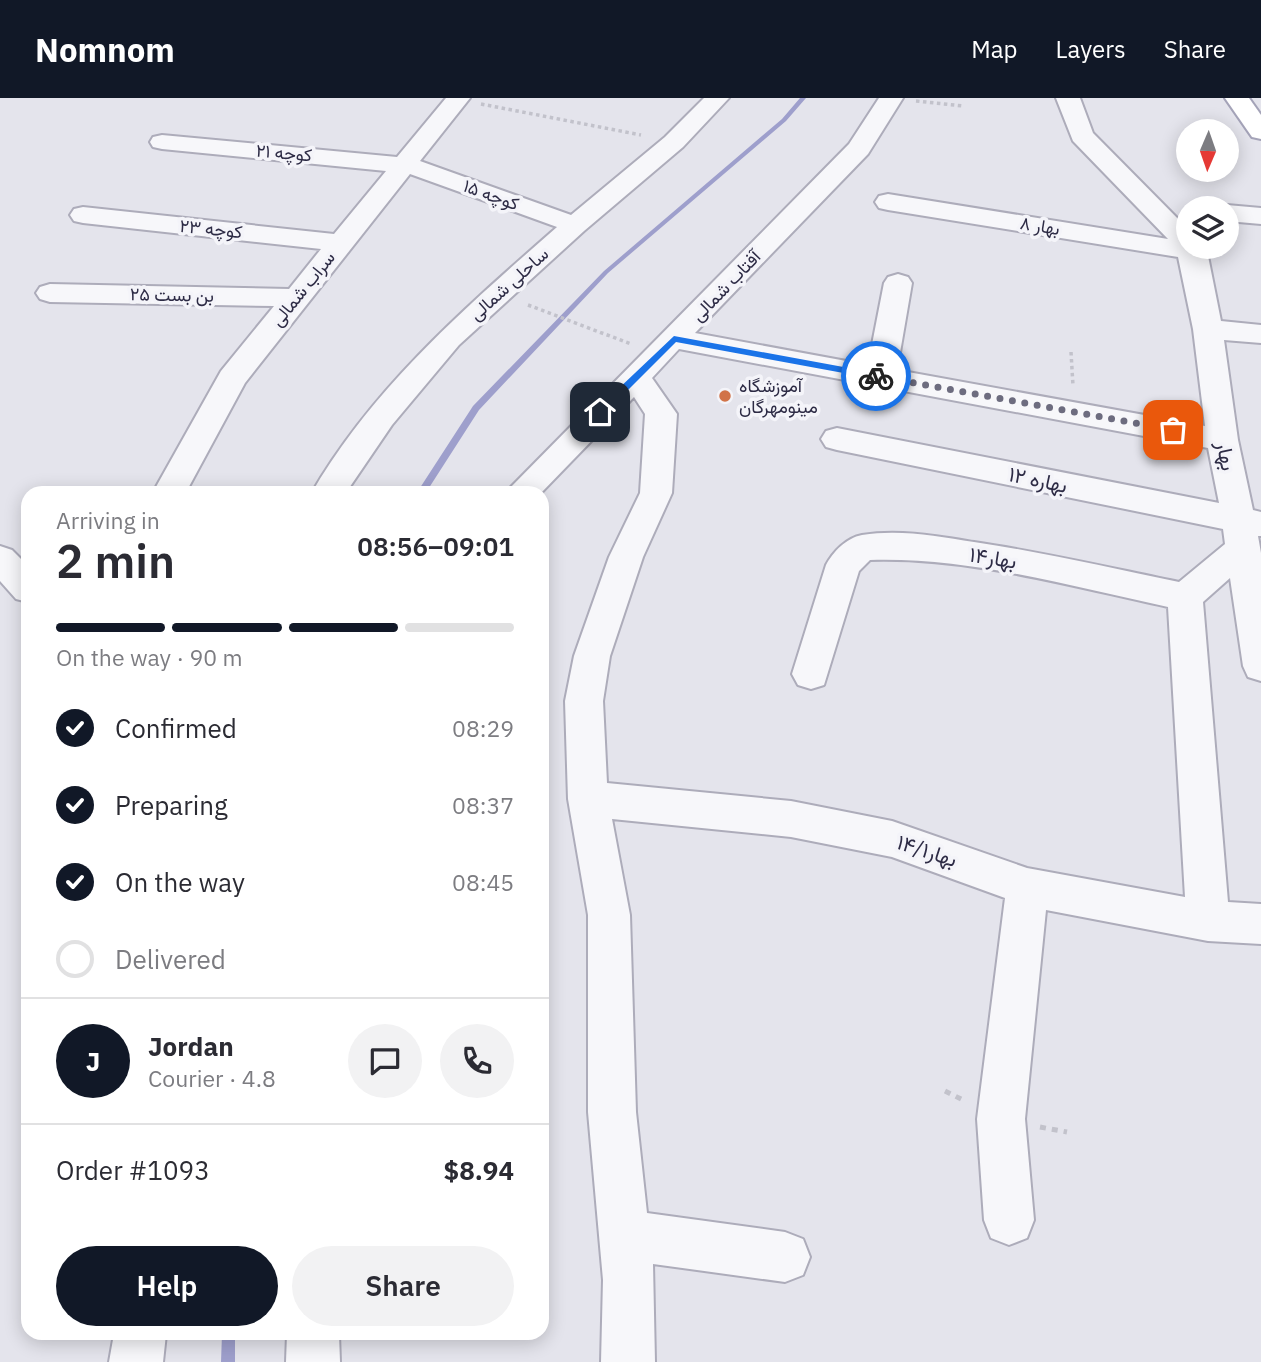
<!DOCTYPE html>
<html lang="en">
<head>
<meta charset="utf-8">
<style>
	:root { --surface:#fff; --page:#f2f2f3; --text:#2b2b33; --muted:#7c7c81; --line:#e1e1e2; --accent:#111827 }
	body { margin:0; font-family:"IBM Plex Sans",Vazirmatn,sans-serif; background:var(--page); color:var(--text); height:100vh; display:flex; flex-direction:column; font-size:26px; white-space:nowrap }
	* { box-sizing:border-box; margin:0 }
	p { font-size:23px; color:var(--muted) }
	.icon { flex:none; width:38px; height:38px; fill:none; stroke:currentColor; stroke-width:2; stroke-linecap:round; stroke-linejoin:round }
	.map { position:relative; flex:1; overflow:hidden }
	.drawer { position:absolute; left:21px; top:388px; width:528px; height:854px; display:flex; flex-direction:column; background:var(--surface); border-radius:21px; box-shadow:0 4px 18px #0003 }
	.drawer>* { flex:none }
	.needle { width:46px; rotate:182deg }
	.buttons { position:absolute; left:1176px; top:21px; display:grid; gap:14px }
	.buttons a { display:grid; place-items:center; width:63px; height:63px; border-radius:50%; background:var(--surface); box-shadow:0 4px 18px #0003; font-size:35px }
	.pin { position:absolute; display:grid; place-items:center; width:60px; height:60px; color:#fff; margin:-30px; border-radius:14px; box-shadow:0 4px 10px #0006 }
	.courier { position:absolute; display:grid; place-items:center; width:70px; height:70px; margin:-35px; border:5px solid #1a73e8; border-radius:50%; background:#fff; color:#222; box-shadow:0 2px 9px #0007 }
	.summary em { font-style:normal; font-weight:600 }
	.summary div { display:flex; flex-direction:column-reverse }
	.summary { display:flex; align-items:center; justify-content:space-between; height:119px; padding:0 35px }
	h1 { font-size:46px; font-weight:600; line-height:52px }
	.bar { display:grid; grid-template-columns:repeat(4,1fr); gap:10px 7px; align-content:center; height:84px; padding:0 35px }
	.bar i { height:9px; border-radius:5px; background:var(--line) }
	.bar .current { background:var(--accent) }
	.bar p { grid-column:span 4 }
	.line { display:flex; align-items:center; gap:18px; padding:0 35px; border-top:2px solid var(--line) }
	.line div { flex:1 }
	.round { display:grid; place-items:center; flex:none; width:74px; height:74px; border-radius:37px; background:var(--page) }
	ol { padding:0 35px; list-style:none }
	li { display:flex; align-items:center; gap:21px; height:77px }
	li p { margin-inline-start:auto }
	li .icon { padding:7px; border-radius:50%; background:var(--accent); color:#fff; stroke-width:4 }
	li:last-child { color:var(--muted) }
	li i { width:38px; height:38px; border:4px solid var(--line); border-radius:50% }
	.primary-button { display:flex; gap:14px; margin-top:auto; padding:14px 35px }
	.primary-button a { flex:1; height:80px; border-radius:42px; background:var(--accent); color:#fff; font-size:28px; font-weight:600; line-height:80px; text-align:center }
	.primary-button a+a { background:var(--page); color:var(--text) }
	header { display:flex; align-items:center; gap:42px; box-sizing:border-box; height:98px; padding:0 35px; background:var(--accent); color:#fff }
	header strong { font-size:33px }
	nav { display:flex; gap:38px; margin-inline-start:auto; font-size:24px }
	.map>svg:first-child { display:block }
</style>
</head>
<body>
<header>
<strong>Nomnom</strong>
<nav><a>Map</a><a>Layers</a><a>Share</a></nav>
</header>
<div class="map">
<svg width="1261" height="1264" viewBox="0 0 1261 1264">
	<rect width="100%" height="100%" fill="#e4e4ec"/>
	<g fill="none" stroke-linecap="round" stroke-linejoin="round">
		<path fill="#9e9fcc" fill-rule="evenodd" d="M800 0H806L786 23 608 175 479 312 425 396H416L473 308 604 173 782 21Z
			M222 1236H235V1264H221Z"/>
		<defs>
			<path id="minor" d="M446 0H470L420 63 571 117 665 39 704 0H729L683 49 584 133 459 247 392 327 345 396H311C372 290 466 209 557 129L410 76 245 285 185 396H152L221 273 274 208 50 204 40 201 36 195 40 189 50 186 289 191 321 151 83 125 74 123 70 117 74 111 83 109 334 136 386 73 162 51 153 49 150 44 153 39 162 37 397 59Z
				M879 0H903L868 56 695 235 868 267 884 185 888 179 898 176 908 179 912 185 897 272 1205 328 1193 231 1178 159 888 112 879 110 875 104 879 98 888 96 1168 141 1073 43 1056 0H1080L1093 35 1188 131V149H1204L1207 153 1221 223 1261 227V245L1224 242 1238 342 1253 412 1261 414V438H1258L1261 455V583L1248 579 1243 568 1230 480 1203 504 1228 804 1261 806V846L1208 843 1046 812 1025 1021 1034 1122 1027 1140 1009 1147 991 1140 984 1122 977 1021 1005 800 892 759 791 739 612 721 630 817 636 1014 647 1115 785 1134 803 1141 810 1159 803 1177 785 1184 653 1166 655 1264H601L603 1182 588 1014V817L568 701 565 603 574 558 609 459 640 395 645 316 634 299 540 396H504L849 46ZM679 251 1208 350 1219 405 837 330 826 333 821 341 826 349 837 352 1223 431 1225 446 1179 484C1111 470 1043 454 974 444 937 438 899 431 862 437 846 440 833 454 826 467L792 576 798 587 811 591 824 587 859 473 870 462C970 459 1070 488 1168 509L1185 799 1027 770 892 723 791 703 607 685 603 603 610 558 643 459 672 395 677 316 652 280Z
				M1227 107 1261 110V126L1227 123V110H1217Z
				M0 448 12 452 28 468V504L16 501 0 483Z
				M114 1236H166L163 1264H109Z
				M287 1236H339L340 1264H286Z"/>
			<path id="major" d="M1225 0H1249L1261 17V41L1252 39Z"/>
		</defs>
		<use href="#minor" stroke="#adacba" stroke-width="4"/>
		<use href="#major" stroke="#a4a3b8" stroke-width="4"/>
		<path stroke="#c2c2cb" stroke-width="3.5" stroke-dasharray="3.5 3.5" stroke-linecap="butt" d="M916 3 963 8
			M481 6 641 37
			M528 207 631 246
			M1071 254 1073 288"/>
		<path stroke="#c2c2cb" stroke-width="5" stroke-dasharray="6 6" stroke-linecap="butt" d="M945 993 963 1002
			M1040 1029 1067 1034"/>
		<use href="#minor" fill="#f7f7fa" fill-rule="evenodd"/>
		<use href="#major" fill="#fff" fill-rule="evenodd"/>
	</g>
	<path fill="#1a73e8" d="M674 238 876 275 880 278 876 281 676 244 603 317H596V312Z"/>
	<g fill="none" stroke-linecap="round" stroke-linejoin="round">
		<path stroke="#6d6c7f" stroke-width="7" stroke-dasharray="0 12.6" d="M876 278 1173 332"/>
	</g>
	<circle fill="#d17348" stroke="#f4f4f9" stroke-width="2.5" cx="725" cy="298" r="7"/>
	<g text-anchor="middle" stroke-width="7" stroke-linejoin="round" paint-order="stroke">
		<g font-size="18" fill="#2d2b45" stroke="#f4f4f9">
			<text transform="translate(284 55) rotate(5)" y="6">کوچه ۲۱</text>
			<text transform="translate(491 97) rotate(20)" y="6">کوچه ۱۵</text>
			<text transform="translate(1040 128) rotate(9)" y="6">بهار ۸</text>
			<text transform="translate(211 131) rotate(6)" y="6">کوچه ۲۳</text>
			<text transform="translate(509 186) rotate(-42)" y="6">ساحلی شمالی</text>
			<text transform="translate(726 188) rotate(-46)" y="6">آفتاب شمالی</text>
			<text transform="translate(303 191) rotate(-51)" y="6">سراب شمالی</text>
			<text transform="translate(172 197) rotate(1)" y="6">بن بست ۲۵</text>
		</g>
		<g font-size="18" fill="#2d2b45" stroke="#f4f4f9" text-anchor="start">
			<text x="739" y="294">آموزشگاه<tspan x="739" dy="21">مینومهرگان</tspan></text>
		</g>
		<g font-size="21" fill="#2d2b45" stroke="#f4f4f9">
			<text transform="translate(1226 358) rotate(79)" y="7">بهار</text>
			<text transform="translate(1038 382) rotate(12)" y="7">بهاره ۱۲</text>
			<text transform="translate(993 460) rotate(9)" y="7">بهار۱۴</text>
			<text transform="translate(927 753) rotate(18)" y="7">بهار۱۴/۱</text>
		</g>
	</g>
</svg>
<div class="buttons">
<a><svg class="needle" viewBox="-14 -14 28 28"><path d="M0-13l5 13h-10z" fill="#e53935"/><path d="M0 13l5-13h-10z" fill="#7c7c81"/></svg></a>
<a><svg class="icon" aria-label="layers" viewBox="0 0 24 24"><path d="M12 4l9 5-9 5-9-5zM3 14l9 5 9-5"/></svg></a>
</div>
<div class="pin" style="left:1173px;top:332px;background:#ea580c"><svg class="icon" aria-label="bag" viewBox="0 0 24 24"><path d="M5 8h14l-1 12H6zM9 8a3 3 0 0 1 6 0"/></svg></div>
<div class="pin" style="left:600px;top:314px;background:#1f2937"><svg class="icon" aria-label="home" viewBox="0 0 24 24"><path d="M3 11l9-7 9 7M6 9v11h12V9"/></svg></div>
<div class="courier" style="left:876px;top:278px"><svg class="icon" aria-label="bike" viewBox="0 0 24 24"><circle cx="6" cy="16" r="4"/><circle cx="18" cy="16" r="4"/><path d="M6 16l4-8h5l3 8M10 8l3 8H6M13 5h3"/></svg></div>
<section class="drawer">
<div class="summary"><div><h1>2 min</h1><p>Arriving in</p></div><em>08:56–09:01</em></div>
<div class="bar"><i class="current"></i><i class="current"></i><i class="current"></i><i></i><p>On the way · 90 m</p></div>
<ol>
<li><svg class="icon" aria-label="check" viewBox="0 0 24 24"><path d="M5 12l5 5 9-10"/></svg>Confirmed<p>08:29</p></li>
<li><svg class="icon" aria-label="check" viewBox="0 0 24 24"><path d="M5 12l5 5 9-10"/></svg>Preparing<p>08:37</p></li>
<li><svg class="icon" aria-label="check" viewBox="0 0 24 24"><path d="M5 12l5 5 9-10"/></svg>On the way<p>08:45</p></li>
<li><i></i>Delivered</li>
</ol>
<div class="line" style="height:126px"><b class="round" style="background:var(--accent);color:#fff">J</b><div><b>Jordan</b><p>Courier · 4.8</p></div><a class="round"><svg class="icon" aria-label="chat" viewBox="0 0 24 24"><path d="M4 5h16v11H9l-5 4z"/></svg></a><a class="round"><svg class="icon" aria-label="phone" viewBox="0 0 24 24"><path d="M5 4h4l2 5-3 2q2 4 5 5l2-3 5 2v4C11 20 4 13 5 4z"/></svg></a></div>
<div class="line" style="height:91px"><div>Order #1093</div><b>$8.94</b></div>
<div class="primary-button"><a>Help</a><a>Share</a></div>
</section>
</div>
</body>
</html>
